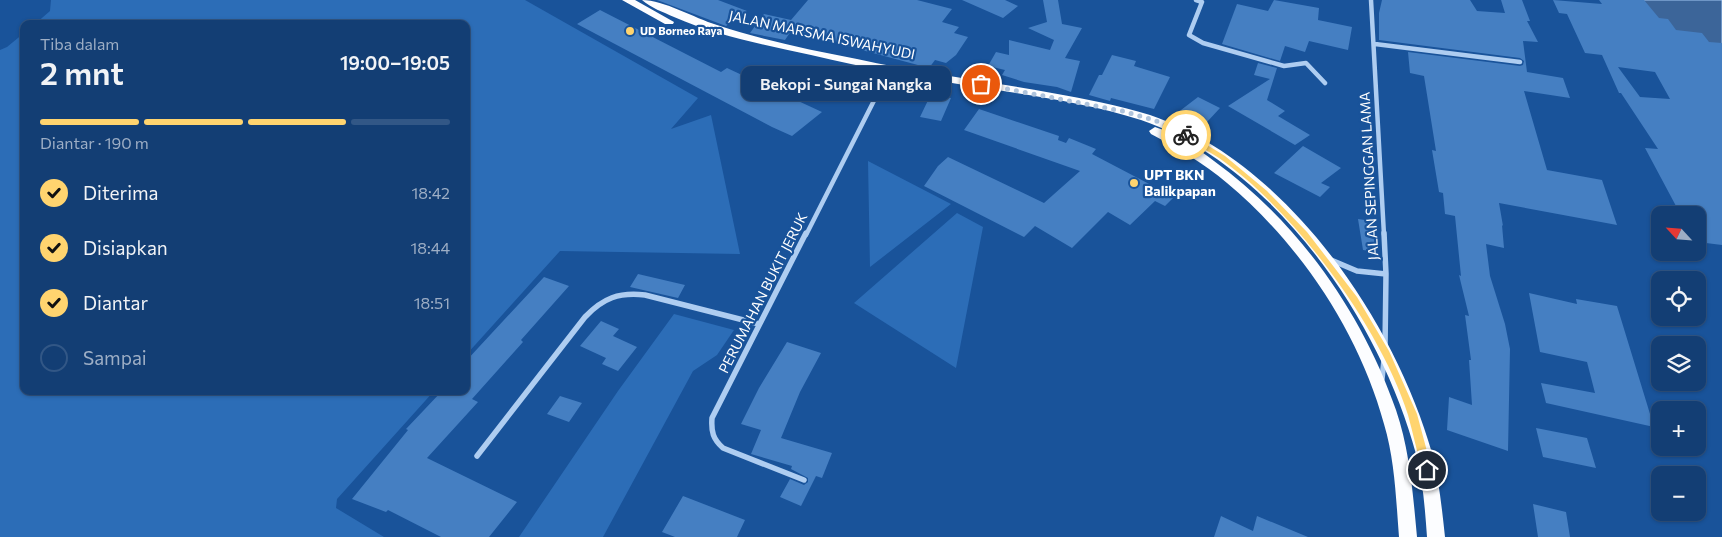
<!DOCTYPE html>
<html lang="id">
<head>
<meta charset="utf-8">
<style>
	:root { --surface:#133e74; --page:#1c4579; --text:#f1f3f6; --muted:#9daec5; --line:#325786; --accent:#ffd46f }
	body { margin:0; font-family:Commissioner,sans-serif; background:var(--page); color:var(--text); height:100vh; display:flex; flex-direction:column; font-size:19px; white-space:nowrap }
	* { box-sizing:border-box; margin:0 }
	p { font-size:16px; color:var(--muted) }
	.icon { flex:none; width:28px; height:28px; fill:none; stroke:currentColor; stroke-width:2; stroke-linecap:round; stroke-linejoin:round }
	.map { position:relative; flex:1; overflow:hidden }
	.drawer { position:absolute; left:20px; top:20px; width:450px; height:375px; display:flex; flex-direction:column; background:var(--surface); border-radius:10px; box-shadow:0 1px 4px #0004,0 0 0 1px var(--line) }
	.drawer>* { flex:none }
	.needle { width:32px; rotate:296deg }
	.controls { position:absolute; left:1651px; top:206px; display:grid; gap:10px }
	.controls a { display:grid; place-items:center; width:55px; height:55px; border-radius:10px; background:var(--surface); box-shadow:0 1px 4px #0004,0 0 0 1px var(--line); font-size:25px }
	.pin { position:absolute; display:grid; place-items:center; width:42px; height:42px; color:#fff; margin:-21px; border:2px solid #fff; border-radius:50%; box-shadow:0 1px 5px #0007 }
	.courier { position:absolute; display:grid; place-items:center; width:50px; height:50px; margin:-25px; border:4px solid #ffd46f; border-radius:50%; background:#fff; color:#222; box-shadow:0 1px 6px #0007 }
	.bubble { position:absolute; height:35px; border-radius:10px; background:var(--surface); box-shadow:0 1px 4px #0004,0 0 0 1px var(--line); font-size:16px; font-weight:600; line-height:35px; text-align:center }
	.overview em { font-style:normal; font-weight:600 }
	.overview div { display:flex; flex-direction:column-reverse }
	.overview { display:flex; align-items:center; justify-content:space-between; height:85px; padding:0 20px }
	h1 { font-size:32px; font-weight:600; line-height:38px }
	.bar { display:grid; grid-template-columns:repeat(4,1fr); gap:8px 5px; align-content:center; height:60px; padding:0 20px }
	.bar i { height:6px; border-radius:4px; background:var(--line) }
	.bar .current { background:var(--accent) }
	.bar p { grid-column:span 4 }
	ol { padding:0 20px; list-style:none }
	li { display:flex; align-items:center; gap:15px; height:55px }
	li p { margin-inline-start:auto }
	li .icon { padding:5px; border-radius:50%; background:var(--accent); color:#111; stroke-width:4 }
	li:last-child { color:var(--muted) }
	li i { width:28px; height:28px; border:2px solid var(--line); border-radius:50% }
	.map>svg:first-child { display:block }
</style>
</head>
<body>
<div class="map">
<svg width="1722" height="537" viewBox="0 0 1722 537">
	<rect width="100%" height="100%" fill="#19539a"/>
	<path fill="#2c6db7" d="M51 0H525L698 98 671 129 711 115 740 254 560 251 466 355V24H35L50 11Z
		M24 33V391H434L337 499 336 508 384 537H0V50L7 47Z
		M868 161 951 204 870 267Z
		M957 213 983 227 956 368 854 303Z
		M674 314 734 330 717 355 693 371 603 537H519L618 391Z"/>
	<path fill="#3c6599" stroke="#a1c8f4" d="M1628 0H1722V124Z"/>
	<path fill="#457fc2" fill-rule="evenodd" d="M657 0H718L747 11 726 26Z
		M808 0H917L952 9 942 22 959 27 954 33 968 37 956 55 946 63 935 60 929 68 791 31 785 40 750 33 764 14 791 20Z
		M962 0H1005L1018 6 1003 18Z
		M1043 0H1058L1062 24 1082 28 1065 58 1080 61 1071 92 1057 87 1024 82 1002 75 1005 70 988 66 996 52 1009 55V40L1050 50 1054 40 1028 28 1047 22Z
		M1274 0 1319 8 1318 20 1352 27 1348 50 1309 41 1305 52 1285 46 1280 61 1222 44 1237 4 1268 11Z
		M1382 0H1470L1477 11 1505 13 1501 0H1522L1530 21H1527L1538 42 1523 41 1527 72 1563 78 1570 98 1524 91 1547 170 1602 180 1617 225 1499 203 1503 226 1502 225 1504 248 1486 244 1490 276 1505 324 1510 349 1508 451 1447 430 1449 397 1472 405 1469 360H1471L1465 315 1469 316 1459 275 1461 276 1455 216 1445 214 1443 193 1439 192 1432 150 1436 151 1424 76 1410 73 1408 52 1520 66 1523 65 1524 61 1520 58 1379 40V13Z
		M1553 0 1602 4 1599 0H1644L1659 18 1668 19 1676 30 1702 33 1709 42 1722 43V245L1698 242V208L1676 206 1645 148 1658 149 1621 93H1619L1602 55 1585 53 1567 14 1559 13ZM1618 67 1655 72 1670 99 1640 97Z
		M600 10 721 72 727 68 822 112 792 136 772 127 577 24Z
		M1112 55 1136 61 1134 66 1170 77 1154 109 1111 98 1110 101 1089 95 1099 75H1102Z
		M1258 63 1277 68 1267 100 1285 111 1278 116 1310 135 1295 145 1228 106 1270 79 1254 75Z
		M931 94 951 98 941 121 920 117Z
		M1198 97 1220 108 1207 122 1181 110Z
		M979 109 1059 136 1058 140 1066 143 1069 138 1096 149 1092 154 1174 197 1165 206 1155 201 1130 225 1108 212 1072 248 1035 226 1024 237 924 186 938 166 948 157 1044 203 1080 171 964 130Z
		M1303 146 1341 168 1321 183 1330 187 1320 197 1274 173Z
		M1358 219 1372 221 1377 252 1363 250Z
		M638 274 685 285 678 298 630 287Z
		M544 277 569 286 521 340 523 342 472 399 478 402 427 458 517 502 489 537H441L388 510 386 512 352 499 408 430 406 429 442 391H466V361Z
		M1529 293 1577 304 1576 299 1617 306 1654 427 1546 403 1541 383 1595 393 1587 362 1540 352Z
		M601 321 619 329 613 336 637 347 618 371 602 364 606 358 580 346Z
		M787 342 821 353 800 392 781 438 832 453 822 478 816 476 801 506 780 497 790 479 804 485 808 482V478L791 469 792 466 751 454 761 430 741 424 759 388Z
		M560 396 582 403 569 422 547 414Z
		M1536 428 1587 438 1596 468 1543 457Z
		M683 496 745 520 737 537H675L662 532Z
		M1533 504 1566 512 1570 537H1538Z
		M1221 516 1253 531 1257 516 1308 537H1214Z"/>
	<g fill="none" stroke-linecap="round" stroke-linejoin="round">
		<path stroke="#aecdf1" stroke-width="4.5" d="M1196 0 1202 2 1189 35 1203 43 1284 66 1306 63 1325 83
			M1371 0 1384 235
			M1375 44 1520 62
			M806 235 890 69"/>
		<path stroke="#aecdf1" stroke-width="5.5" d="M1384 233 1386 274 1385 347
			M1331 260 1357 271 1386 274
			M1382 379 1384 360
			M477 456 585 317C603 298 619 292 645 295L759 324
			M804 480 723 448C713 439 711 432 712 418L806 233"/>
		<path fill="#fcfdff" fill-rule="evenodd" d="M622 0H635L674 22 673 24H665Z
			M642 0C664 0 694 18 717 25 762 40 810 50 857 59 921 73 987 81 1052 93 1085 99 1118 105 1150 115 1286 162 1394 319 1432 453 1439 480 1442 509 1445 537H1427C1425 509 1423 481 1416 454 1381 322 1274 165 1141 120 1088 103 1031 95 976 87 920 78 866 68 811 55 765 45 718 36 674 17 663 12 651 8 642 0Z
			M1155 127C1175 133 1197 148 1214 161 1298 222 1362 312 1396 410 1410 451 1413 495 1417 537H1399C1396 499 1395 461 1384 424 1359 332 1300 244 1227 183 1204 163 1177 148 1151 134L1149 131Z"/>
	</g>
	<path fill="#ffd46f" d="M1186 132 1225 156 1267 191 1307 232 1357 297 1389 351 1417 414 1432 470 1430 473 1427 474 1422 470C1417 452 1413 433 1408 415 1381 328 1294 210 1219 158 1208 151 1195 144 1184 136L1183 135Z"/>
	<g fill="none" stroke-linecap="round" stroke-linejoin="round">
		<path stroke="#aec3dc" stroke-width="5" stroke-dasharray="0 9" d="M981 84 1122 111 1154 120 1186 135"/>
	</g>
	<g fill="#ffd46f" stroke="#19539a" stroke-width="2">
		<circle cx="630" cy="31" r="5"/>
		<circle cx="1134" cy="183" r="5"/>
	</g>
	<g text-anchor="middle" stroke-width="4.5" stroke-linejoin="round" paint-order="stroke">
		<g font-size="11" font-weight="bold" fill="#fff" stroke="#19539a" text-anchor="start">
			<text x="640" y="35">UD Borneo Raya</text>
		</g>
		<g font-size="14" fill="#fff" stroke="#19539a">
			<text transform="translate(822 35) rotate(12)" y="5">JALAN MARSMA ISWAHYUDI</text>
			<text transform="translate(1369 176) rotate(-93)" y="5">JALAN SEPINGGAN LAMA</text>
			<text transform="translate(763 293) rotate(-63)" y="5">PERUMAHAN BUKIT JERUK</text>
		</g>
		<g font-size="14" font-weight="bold" fill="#fff" stroke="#19539a" text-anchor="start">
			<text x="1144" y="180">UPT BKN<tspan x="1144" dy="16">Balikpapan</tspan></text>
		</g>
	</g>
</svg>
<div class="controls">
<a><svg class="needle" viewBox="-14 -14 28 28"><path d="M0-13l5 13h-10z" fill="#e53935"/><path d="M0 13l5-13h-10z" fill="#9daec5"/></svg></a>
<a><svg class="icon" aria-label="locate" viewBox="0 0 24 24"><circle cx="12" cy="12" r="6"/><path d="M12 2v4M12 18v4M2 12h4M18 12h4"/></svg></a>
<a><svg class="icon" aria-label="layers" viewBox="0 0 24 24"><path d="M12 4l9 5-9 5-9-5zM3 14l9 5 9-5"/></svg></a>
<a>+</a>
<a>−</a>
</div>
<div class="pin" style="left:981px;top:84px;background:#ea580c"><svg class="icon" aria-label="bag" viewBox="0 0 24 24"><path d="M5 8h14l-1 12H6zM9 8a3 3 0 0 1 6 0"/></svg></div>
<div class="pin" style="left:1427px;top:470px;background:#1f2937"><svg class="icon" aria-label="home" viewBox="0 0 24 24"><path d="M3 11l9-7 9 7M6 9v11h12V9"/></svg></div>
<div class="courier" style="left:1186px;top:135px"><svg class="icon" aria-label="bike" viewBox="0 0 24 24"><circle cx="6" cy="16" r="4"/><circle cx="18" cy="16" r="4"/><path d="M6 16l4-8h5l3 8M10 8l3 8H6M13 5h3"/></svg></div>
<div class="bubble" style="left:741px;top:66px;width:210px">Bekopi - Sungai Nangka</div>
<section class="drawer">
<div class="overview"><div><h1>2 mnt</h1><p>Tiba dalam</p></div><em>19:00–19:05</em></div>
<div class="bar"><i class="current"></i><i class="current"></i><i class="current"></i><i></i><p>Diantar · 190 m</p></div>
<ol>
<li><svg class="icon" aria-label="check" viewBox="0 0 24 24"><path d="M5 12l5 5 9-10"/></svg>Diterima<p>18:42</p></li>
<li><svg class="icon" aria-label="check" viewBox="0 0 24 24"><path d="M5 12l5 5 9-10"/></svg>Disiapkan<p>18:44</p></li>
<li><svg class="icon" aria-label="check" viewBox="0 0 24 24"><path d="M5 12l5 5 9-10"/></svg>Diantar<p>18:51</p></li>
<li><i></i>Sampai</li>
</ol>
</section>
</div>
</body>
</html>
